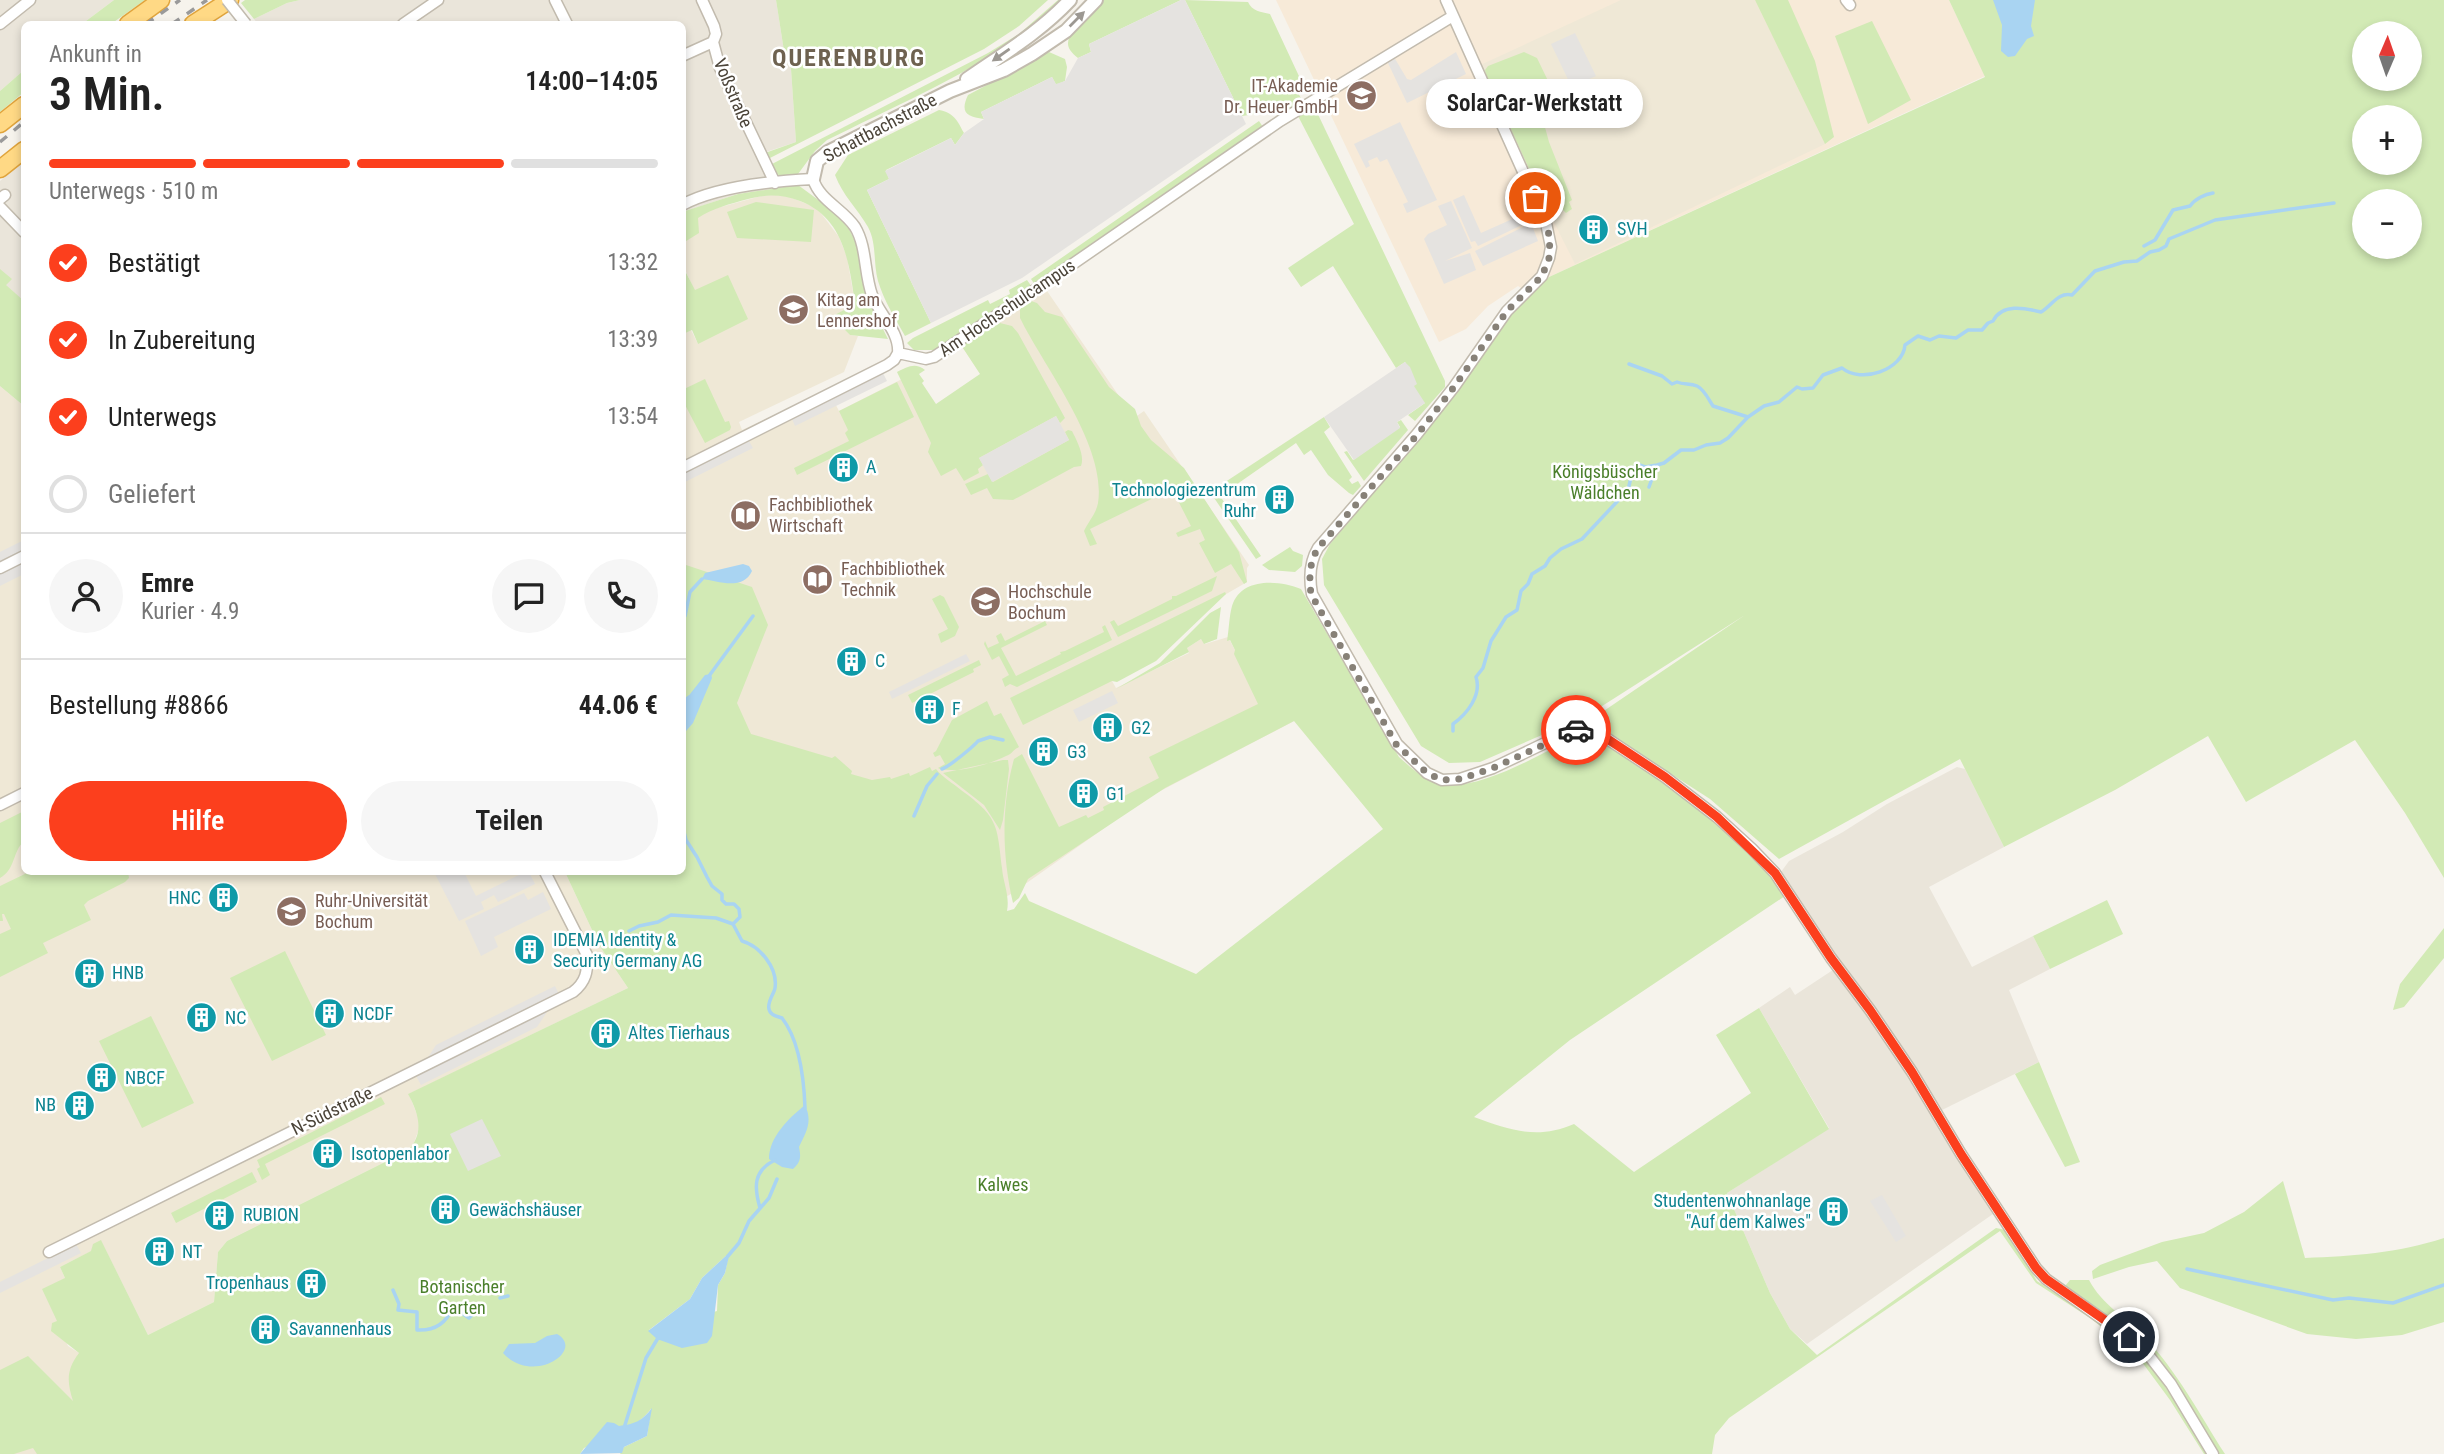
<!DOCTYPE html>
<html lang="de">
<head>
<meta charset="utf-8">
<style>
	:root { --surface:#fff; --page:#f6f6f6; --text:#222; --muted:#767676; --line:#e0e0e0; --accent:#fc3f1d }
	body { margin:0; font-family:"Roboto Condensed",sans-serif; background:var(--page); color:var(--text); height:100vh; display:flex; flex-direction:column; font-size:26px; white-space:nowrap }
	* { box-sizing:border-box; margin:0 }
	p { font-size:23px; color:var(--muted) }
	.icon { flex:none; width:38px; height:38px; fill:none; stroke:currentColor; stroke-width:2; stroke-linecap:round; stroke-linejoin:round }
	.map { position:relative; flex:1; overflow:hidden }
	.side { position:absolute; left:21px; top:21px; width:665px; height:854px; display:flex; flex-direction:column; background:var(--surface); border-radius:10px; box-shadow:0 4px 10px #0003 }
	.side>* { flex:none }
	.needle { width:46px; rotate:2deg }
	.controls { position:absolute; left:2352px; top:21px; display:grid; gap:14px }
	.controls a { display:grid; place-items:center; width:70px; height:70px; border-radius:50%; background:var(--surface); box-shadow:0 4px 10px #0003; font-size:35px }
	.pin { position:absolute; display:grid; place-items:center; width:60px; height:60px; color:#fff; margin:-30px; border:4px solid #fff; border-radius:50%; box-shadow:0 2px 7px #0007 }
	.courier { position:absolute; display:grid; place-items:center; width:70px; height:70px; margin:-35px; border:5px solid #fc3f1d; border-radius:50%; background:#fff; color:#222; box-shadow:0 2px 9px #0007 }
	.bubble { position:absolute; height:49px; border-radius:24px; background:var(--surface); box-shadow:0 4px 10px #0003; font-size:23px; font-weight:600; line-height:49px; text-align:center }
	.headline em { font-style:normal; font-weight:600 }
	.headline div { display:flex; flex-direction:column-reverse }
	.headline { display:flex; align-items:center; justify-content:space-between; height:119px; padding:0 28px }
	h1 { font-size:46px; font-weight:600; line-height:52px }
	.bar { display:grid; grid-template-columns:repeat(4,1fr); gap:10px 7px; align-content:center; height:84px; padding:0 28px }
	.bar i { height:9px; border-radius:5px; background:var(--line) }
	.bar .active { background:var(--accent) }
	.bar p { grid-column:span 4 }
	.line { display:flex; align-items:center; gap:18px; padding:0 28px; border-top:2px solid var(--line) }
	.line div { flex:1 }
	.round { display:grid; place-items:center; flex:none; width:74px; height:74px; border-radius:37px; background:var(--page) }
	ol { padding:0 28px; list-style:none }
	li { display:flex; align-items:center; gap:21px; height:77px }
	li p { margin-inline-start:auto }
	li .icon { padding:7px; border-radius:50%; background:var(--accent); color:#fff; stroke-width:4 }
	li:last-child { color:var(--muted) }
	li i { width:38px; height:38px; border:4px solid var(--line); border-radius:50% }
	.cta { display:flex; gap:14px; margin-top:auto; padding:14px 28px }
	.cta a { flex:1; height:80px; border-radius:42px; background:var(--accent); color:#fff; font-size:28px; font-weight:600; line-height:80px; text-align:center }
	.cta a+a { background:var(--page); color:var(--text) }
	.map>svg:first-child { display:block }
</style>
</head>
<body>
<div class="map">
<svg width="2444" height="1454" viewBox="0 0 2444 1454">
	<rect width="100%" height="100%" fill="#f6f3ec"/>
	<path fill="#eae5da" d="M0 0H114L82 24H24V70L0 91Z
		M300 0H776L784 51 791 69 796 142 766 152 785 188 738 194 683 212 682 24H258L254 19 287 3Z
		M24 161V406L0 386V181Z
		M1957 767 1965 769 2004 847 1929 887 1972 967 2033 936 2050 969 2009 990 2039 1062 1940 1111 1942 1130 1993 1214 1807 1344 1790 1329 1770 1293 1727 1193 1829 1128 1759 1008 1790 987 1795 995 1842 964 1781 872 1789 861 1843 832 1887 804Z"/>
	<path fill="#f7ead8" d="M1276 0H1949L1985 76 1549 277 1532 295 1518 286 1488 306 1466 329 1439 342Z"/>
	<path fill="#efe8d6" d="M1621 0H1755L1825 144 1575 264 1476 67Z
		M782 194 817 208 839 237 847 257 855 304 832 317 850 335 858 336 844 372 739 422 742 430 828 390 839 411 900 380 914 377 944 471 1014 424 961 345 1045 288 1134 418 1144 411 1249 565 1247 568V582L1197 611 1112 681 1116 688 1189 653 1187 648 1201 639 1205 644 1228 637 1235 650 1298 719 1147 798 1014 892 972 918 804 816 731 734 683 568V325L687 322 698 344 694 290 683 265V226L710 210 761 196Z
		M0 386 24 406V872H565L599 945 628 988 409 1094 419 1120V1129L413 1145 407 1151 227 1241 218 1252 214 1302 148 1335 101 1241 92 1251 60 1267 65 1278 57 1321 68 1346 79 1353 112 1454H0Z"/>
	<path fill="#d2eab5" fill-rule="evenodd" d="M114 0H145L111 24H82Z
		M245 0H300L287 3 254 19 241 3Z
		M776 0H1048L1019 26 984 49 768 159 765 153 796 142 791 69 784 51Z
		M1058 0H1061C1002 62 904 101 827 140L815 151 798 174 781 178 770 165 988 53 1019 34Z
		M1104 0H1181L1089 44 1091 52 1078 58C1056 41 1075 31 1089 18 1094 12 1099 6 1104 0Z
		M1185 0 1248 2C1252 11 1261 12 1270 14L1305 89 1298 93 1301 98 1297 106 1281 115 1270 112 1242 116Z
		M1755 0H1788L1815 61 1834 137 1825 144Z
		M1949 0H2444V878L2405 813 2355 740 2246 802 2208 736 2115 790 2004 847 1960 759 1779 859 1710 799 1589 721 1745 615 1588 715 1480 762 1449 763 1421 746 1324 585 1322 559 1330 544 1441 413 1509 317 1549 277 1985 77ZM2364 33H2410V79H2364ZM2364 117H2410V163H2364ZM2364 201H2410V247H2364Z
		M1872 21 1911 100 1868 124 1835 36Z
		M1049 52 1065 59 1067 67 1065 81 1056 85 1052 77 981 112 984 119C966 117 960 112 968 95Z
		M1524 52 1537 58 1551 87 1543 120 1549 142 1572 200 1569 202 1572 209 1566 213 1562 209 1554 207 1560 198 1553 185 1542 197 1486 75 1485 70 1488 66Z
		M24 70V92L0 112V91Z
		M1314 106 1445 381V387L1415 421 1408 415 1425 403 1398 400 1413 377 1405 362 1396 368 1333 266 1301 287 1288 268 1354 224 1298 116Z
		M939 110C954 113 957 120 964 133L955 145 951 138 886 170 889 179 867 190 931 323 905 336C895 318 884 301 878 281 873 263 877 244 868 227 857 208 843 196 835 175L848 155Z
		M1259 121 1263 127 1035 285 1031 279Z
		M798 185 832 210 849 229 856 243 868 299 888 339 850 335 843 328 836 329 831 317 855 304C849 262 844 218 800 201 781 194 767 194 748 199 730 204 713 208 698 218L699 233 683 243 682 212 738 194Z
		M756 202 814 210 811 242 737 238 727 212Z
		M682 265 695 290 728 275 748 319 698 344 692 330 683 334Z
		M0 269 12 279 6 285 24 301V406L0 386Z
		M1027 280 1032 287 935 350H914L907 343 913 338 988 300 990 304 1010 294 1009 290Z
		M1028 300 1037 303 1045 312 1062 317 1109 387 1135 409 1141 426 1151 440 1184 468 1239 552 1247 582 1244 584 1231 564 1215 573 1199 543 1205 540 1200 529 1178 537 1176 533 1191 526 1172 489 1090 529 1097 544 1090 546 1084 531C1088 522 1096 514 1098 503 1107 446 1044 367 1020 318V309Z
		M1000 323 1012 326 1018 333 1065 418 1060 423 1056 416 979 458 983 465 978 469 979 473 964 481 956 468 941 476 928 452 931 443 897 372C907 367 915 362 925 370L919 374 924 381 922 383 936 404 980 374 961 345 992 324Z
		M705 379 725 422 729 421 731 427 730 430 705 443 683 401 682 390Z
		M897 382 914 417 797 475 794 468 849 441 845 433 848 430 839 411Z
		M1324 417 1330 427 1324 432 1352 477 1349 480 1352 484 1358 481 1361 486 1353 495 1349 493 1328 475 1311 450 1304 455 1296 443 1220 496 1261 556 1256 559 1210 492Z
		M1401 420 1408 430 1364 481 1344 452 1347 451 1353 460 1400 427 1397 422Z
		M1068 430 1072 431C1077 441 1085 456 1081 466L1074 467 1013 500 993 499 987 488 971 495 965 484 988 474 993 482 1069 440 1065 432Z
		M1290 547 1293 551 1303 555 1302 566 1295 572 1269 570 1262 565Z
		M683 564 752 587 768 625 737 703 751 734 832 758 835 756 852 771 851 774 872 780 890 777 891 779 909 773 910 776 930 767 932 771 936 769C943 778 953 783 961 790 998 817 997 824 1002 868 1003 882 1010 896 1007 911L1014 909 1025 893 1029 901 1196 974 1383 829 1294 721 1165 788 1028 879 1019 898 1013 903C1002 856 1001 806 1014 759L1022 754 1059 827 1086 815 1088 818 1104 810 1103 807 1159 778 1149 757 1258 704 1234 654 1235 650 1230 640 1227 641C1229 630 1229 617 1232 606 1241 577 1279 580 1301 589L1399 757C1412 768 1427 784 1445 785 1487 788 1545 751 1583 733 1606 738 1623 753 1643 766 1695 802 1748 844 1785 896L1570 1040 1474 1117C1510 1130 1537 1140 1574 1124L1634 1172 1751 1093 1716 1035 1759 1008 1829 1129 1727 1193 1770 1293 1790 1329 1817 1355 1996 1228 2006 1230 2037 1281 2125 1339 2151 1365 2209 1454H2204L2170 1400 2136 1354 2090 1318 2036 1283 2000 1231 1729 1418 1715 1435 1712 1454H620L624 1447 647 1436 651 1409C636 1429 607 1438 584 1448L580 1454H37L33 1448 14 1454H0V1370L28 1356 73 1401C67 1382 66 1370 79 1353L51 1331 52 1323 57 1321 42 1289 65 1278 60 1267 91 1251 93 1244 101 1240 148 1335 214 1302 218 1252 227 1241 407 1151C425 1134 419 1114 408 1094L628 988 599 945 565 872H682ZM729 1253 725 1273 718 1285 717 1311 649 1330 690 1299 702 1278Z
		M1217 576 1212 591 1118 637 1110 622 1114 620 1118 626 1172 599V596H1176Z
		M1225 592 1226 594 1156 661 1117 682 1112 681 1023 725 1010 698Z
		M940 595 944 597 959 627 955 636 941 643 938 634 948 629 932 599Z
		M1221 607 1217 639 1204 644 1201 639 1187 648 1189 652 1116 689 1160 663 1210 613Z
		M1045 621 1047 625 1001 648 1016 676 1061 654 1060 652 1065 651 1104 632 1102 627 1105 625 1112 640 1017 687 1010 684 1005 687 1002 679 1009 675 999 656 992 660 984 644 985 641 988 648 999 643 996 636 1001 633 1005 641Z
		M979 660 981 665 973 669 974 672 912 703 908 695Z
		M987 701 994 716 1001 713 1019 747C1011 751 1014 753 1006 756 987 765 960 773 940 769L938 768 945 764 940 755 935 757 933 753 936 751 952 720Z
		M1003 760H1008L1009 769 1003 820 1000 830 984 805 943 773Z
		M24 811V841C12 852 16 869 0 878V823Z
		M29 872H128L129 878 125 882 88 901 84 905 91 920 43 943 48 953 0 977V934L11 929 4 914H2L3 921H0V886Z
		M2107 900 2123 934 2050 969 2033 936Z
		M2444 928V958L2404 1007 2393 1010 2400 984Z
		M285 951 326 1035 272 1061 230 978Z
		M151 1016 194 1103 142 1128 99 1041Z
		M2039 1062 2080 1162 2065 1167 2015 1074Z
		M381 1097 385 1104 265 1164 270 1175 262 1180 257 1169 260 1167 257 1160Z
		M252 1172 257 1182 176 1223 171 1213Z
		M2283 1181 2305 1258C2353 1256 2398 1253 2444 1238V1322L2402 1335 2356 1339 2307 1334 2180 1288 2157 1261 2129 1267 2093 1279 2092 1271 2100 1265 2162 1242 2204 1233 2244 1212Z
		M2070 1280H2089C2102 1305 2127 1318 2145 1338 2177 1371 2200 1415 2225 1454H2219L2174 1381 2144 1344 2065 1286Z"/>
	<path fill="#e5e3e0" d="M1181 0H1185L1246 124 1022 278 931 323 867 190 889 179 885 171 951 138 955 145 964 133 984 119 981 112 1052 77 1056 84 1065 81 1078 58 1091 52 1089 44Z
		M1575 33 1596 76 1587 80 1592 88 1576 96 1551 44Z
		M1456 52 1466 74 1407 103 1387 61 1394 57 1407 79 1411 80Z
		M1400 122 1437 200 1407 213 1403 204 1408 202 1387 159 1380 162 1377 157 1368 161 1370 166 1366 168 1354 144Z
		M1464 195 1481 233 1528 212 1532 220 1478 246 1475 241 1471 242 1453 200Z
		M1451 201 1472 248 1445 261 1470 253 1476 270 1444 284 1424 239 1428 234 1447 225 1438 206Z
		M1531 223 1538 241 1483 266 1475 251Z
		M1405 362 1410 367 1417 384 1414 386 1425 403 1397 422 1400 428 1354 460 1324 417Z
		M883 373 887 381 795 426 792 419Z
		M1056 416 1069 440 992 482 979 458Z
		M749 441 753 448 683 483V474Z
		M24 540V574L0 586V552Z
		M966 654 970 661 892 699 889 692Z
		M1112 691 1118 703 1079 722 1073 710Z
		M434 872H464L476 896 525 872H529L535 884 498 902 494 895 481 902 484 909 459 921Z
		M543 892 551 909 494 937 498 947 481 956 465 921 524 893 528 900Z
		M555 986 559 994 537 1027 421 1085 416 1076 436 1045Z
		M482 1119 501 1156 468 1171 450 1134Z
		M1882 1195 1906 1236 1896 1242 1870 1201Z
		M76 1244 81 1253 0 1293V1282Z"/>
	<path fill="#a9d4f2" d="M1993 0H2035L2031 26 2034 36 2027 39 2015 56 2008 57 2001 51 2002 25Z
		M743 564 749 566 752 571C743 591 718 581 702 579L705 573Z
		M711 674 712 678 693 723 686 731 683 739V703L705 675Z
		M805 1105C813 1122 806 1132 799 1147 801 1157 801 1162 793 1169L782 1167 769 1159C769 1137 789 1118 805 1105Z
		M730 1252 725 1273 718 1285 712 1336 707 1343 682 1348 657 1339 648 1331 690 1299 702 1278Z
		M557 1334C586 1350 533 1386 503 1353L509 1344 535 1343 547 1336Z
		M652 1408 647 1436 624 1447 622 1453 580 1454 607 1422 614 1423 619 1426C635 1424 642 1421 652 1408Z"/>
	<g fill="none" stroke-linecap="round" stroke-linejoin="round">
		<path stroke="#a9d4f2" stroke-width="3.5" d="M2144 246 2155 240 2173 210 2190 206C2195 199 2205 194 2213 193
			M1629 364 1662 376 1672 384 1677 382C1684 385 1690 383 1697 386 1704 389 1709 400 1713 406L1748 417
			M1649 487 1657 465
			M682 619 685 616 690 592 702 579
			M709 676 753 616
			M682 703 689 697
			M1453 731V724C1467 714 1482 695 1476 677L1483 668 1491 641 1506 617 1517 610 1521 591 1528 584 1532 574 1545 566 1550 558 1561 549 1582 539 1628 490 1633 469 1637 464 1645 467 1657 465 1664 463 1681 450H1694L1706 445 1720 443 1728 438 1748 417 1764 406 1779 402 1797 387 1802 389 1813 388 1823 375 1842 368C1861 384 1903 370 1905 345L1918 336 1930 340 1939 336 1956 338 1968 330H1982L1988 323 1993 321C2002 303 2025 308 2041 312 2052 306 2057 292 2072 295L2095 271 2124 262 2137 261 2150 252 2159 250 2166 246 2169 239 2215 220 2334 203
			M942 769C950 766 974 746 978 741L990 737 1003 740
			M682 803V815
			M914 816 927 786 937 774
			M682 824 686 840 697 857 707 877 712 886 722 894V900L726 904H734L739 909 740 917 733 924 742 941C760 946 778 968 775 988 774 994 767 1002 769 1009 770 1015 776 1016 782 1018 800 1041 804 1079 805 1108
			M629 931 639 926 658 922 671 915 716 918 733 924
			M760 1208C754 1187 753 1171 775 1160
			M728 1256 739 1243 749 1221 769 1198 777 1179
			M2187 1269 2333 1300 2349 1298 2393 1303 2444 1285
			M393 1290 399 1304 398 1310 417 1312V1330C433 1331 445 1325 452 1309H456L469 1318 479 1308
			M500 1298 508 1296
			M624 1428 646 1358 658 1338"/>
		<defs>
			<path id="minor" d="M555 0 567 24
				M702 0 714 26 716 34 713 42 720 68 775 183
				M1446 0 1546 223 1551 247 1549 258 1542 276 1507 311 1454 387 1417 434 1318 548C1309 563 1309 578 1312 594L1397 744 1427 773 1442 780 1460 779 1493 768 1566 733 1584 729 1603 736 1665 777 1717 817 1752 849 1775 873 1831 958 1870 1010 1912 1072 1961 1154 2036 1268 2046 1279 2143 1348 2171 1384 2213 1454
				M1846 0 1850 5
				M0 24 30 0
				M403 24 438 0
				M682 56 713 42
				M0 199 5 195
				M682 205C717 186 773 181 813 179 820 201 842 208 855 227 867 247 864 273 872 295 879 314 900 332 898 353
				M0 207 24 232
				M898 353 926 359 934 357 1035 290 1280 121 1453 16
				M682 468 887 365 894 360 898 353
				M0 568 24 556
				M0 805 24 793
				M49 1252 573 992C586 982 588 971 587 955L545 872"/>
			<path id="tertiary" d="M967 79C1003 54 1040 32 1070 0
				M813 179 817 161 828 152 950 91 1004 70 1032 54 1066 31 1096 0"/>
			<path id="trunk" d="M128 24 161 0
				M193 24 230 0
				M0 124 24 105
				M0 169 24 150"/>
		</defs>
		<use href="#minor" stroke="#c2bbae" stroke-width="13"/>
		<use href="#tertiary" stroke="#c2bbae" stroke-width="16"/>
		<use href="#trunk" stroke="#e0a43c" stroke-width="19"/>
		<use href="#minor" stroke="#fff" stroke-width="10"/>
		<use href="#tertiary" stroke="#fff" stroke-width="12"/>
		<use href="#trunk" stroke="#ffd985" stroke-width="16"/>
		<path stroke="#9a9a9a" stroke-width="3.5" stroke-dasharray="9 9" stroke-linecap="butt" d="M146 24 180 0
			M172 24 207 0
			M0 142 24 122"/>
		<defs>
			<path id="minor-bridge" d="M227 0 246 24"/>
		</defs>
		<use href="#minor-bridge" stroke="#c2bbae" stroke-width="13" stroke-linecap="butt"/>
		<use href="#minor-bridge" stroke="#fff" stroke-width="10"/>
	</g>
	<defs><path id="oneway-solid" d="M-6-.8H1V-3.2L6.5 0L1 3.2V.8H-6Z" transform="scale(1.75)"/></defs>
	<g fill="#9c9892">
		<use href="#oneway-solid" transform="translate(1077 19) rotate(-45)"/>
		<use href="#oneway-solid" transform="translate(1001 55) rotate(145)"/>
	</g>
	<g fill="none" stroke-linecap="round" stroke-linejoin="round">
		<path stroke="#878178" stroke-width="7" stroke-dasharray="0 12.6" d="M1535 198 1550 237 1549 258 1542 276 1507 311 1454 387 1417 435 1318 548C1309 563 1309 578 1311 594L1396 744 1427 773 1442 780 1460 779 1493 768 1576 730"/>
		<path stroke="#fc3f1d" stroke-width="9" d="M1576 730 1584 729 1603 736 1665 777 1717 817 1775 873 1831 958 1870 1010 1912 1072 1961 1154 2036 1268 2046 1279 2129 1337"/>
	</g>
	<defs>
		<symbol id="university-disc" viewBox="-11 -11 22 22"><circle r="9.5" fill="#8d6e63" stroke="#fff"/><path d="M0-5L7-2L0 1L-7-2ZM-4 1L0 2.5L4 1V4Q0 6-4 4Z" fill="#fff"/></symbol>
		<symbol id="building-disc" viewBox="-11 -11 22 22"><circle r="9.5" fill="#0f9aa8" stroke="#fff"/><path d="M-4-6H4V6H1V3H-1V6H-4ZM-2.5-4.3h1.7v1.8h-1.7ZM.8-4.3h1.7v1.8H.8ZM-2.5-1h1.7V.8h-1.7ZM.8-1h1.7V.8H.8Z" fill="#fff"/></symbol>
		<symbol id="school-disc" viewBox="-11 -11 22 22"><circle r="9.5" fill="#8d6e63" stroke="#fff"/><path d="M0-5L7-2L0 1L-7-2ZM-4 1L0 2.5L4 1V4Q0 6-4 4Z" fill="#fff"/></symbol>
		<symbol id="library-disc" viewBox="-11 -11 22 22"><circle r="9.5" fill="#8d6e63" stroke="#fff"/><path d="M-6-4Q-3-5.5-.7-3.5V5Q-3 3-6 4ZM6-4Q3-5.5 .7-3.5V5Q3 3 6 4Z" fill="#fff"/></symbol>
	</defs>
	<g fill-rule="evenodd">
		<use href="#university-disc" x="1344" y="78" width="35" height="35"/>
		<use href="#building-disc" x="1576" y="212" width="35" height="35"/>
		<use href="#school-disc" x="776" y="292" width="35" height="35"/>
		<use href="#building-disc" x="826" y="450" width="35" height="35"/>
		<use href="#building-disc" x="1262" y="482" width="35" height="35"/>
		<use href="#library-disc" x="728" y="498" width="35" height="35"/>
		<use href="#library-disc" x="800" y="562" width="35" height="35"/>
		<use href="#university-disc" x="968" y="584" width="35" height="35"/>
		<use href="#building-disc" x="834" y="644" width="35" height="35"/>
		<use href="#building-disc" x="912" y="692" width="35" height="35"/>
		<use href="#building-disc" x="1090" y="710" width="35" height="35"/>
		<use href="#building-disc" x="1026" y="734" width="35" height="35"/>
		<use href="#building-disc" x="1066" y="776" width="35" height="35"/>
		<use href="#building-disc" x="206" y="880" width="35" height="35"/>
		<use href="#university-disc" x="274" y="894" width="35" height="35"/>
		<use href="#building-disc" x="512" y="932" width="35" height="35"/>
		<use href="#building-disc" x="72" y="956" width="35" height="35"/>
		<use href="#building-disc" x="312" y="996" width="35" height="35"/>
		<use href="#building-disc" x="184" y="1000" width="35" height="35"/>
		<use href="#building-disc" x="588" y="1016" width="35" height="35"/>
		<use href="#building-disc" x="84" y="1060" width="35" height="35"/>
		<use href="#building-disc" x="62" y="1088" width="35" height="35"/>
		<use href="#building-disc" x="310" y="1136" width="35" height="35"/>
		<use href="#building-disc" x="428" y="1192" width="35" height="35"/>
		<use href="#building-disc" x="1816" y="1194" width="35" height="35"/>
		<use href="#building-disc" x="202" y="1198" width="35" height="35"/>
		<use href="#building-disc" x="142" y="1234" width="35" height="35"/>
		<use href="#building-disc" x="294" y="1266" width="35" height="35"/>
		<use href="#building-disc" x="248" y="1312" width="35" height="35"/>
	</g>
	<g text-anchor="middle" stroke-width="5" stroke-linejoin="round" paint-order="stroke">
		<g font-size="18" fill="#785e54" stroke="#fff" text-anchor="start">
			<text x="1338" y="92" text-anchor="end">IT-Akademie<tspan x="1338" dy="21">Dr. Heuer GmbH</tspan></text>
			<text x="817" y="306">Kitag am<tspan x="817" dy="21">Lennershof</tspan></text>
			<text x="769" y="511">Fachbibliothek<tspan x="769" dy="21">Wirtschaft</tspan></text>
			<text x="841" y="575">Fachbibliothek<tspan x="841" dy="21">Technik</tspan></text>
			<text x="1008" y="598">Hochschule<tspan x="1008" dy="21">Bochum</tspan></text>
			<text x="315" y="907">Ruhr-Universität<tspan x="315" dy="21">Bochum</tspan></text>
		</g>
		<g font-size="18" fill="#4b4439" stroke="#fff">
			<text transform="translate(733 93) rotate(67)" y="6">Voßstraße</text>
			<text transform="translate(880 128) rotate(-28)" y="6">Schattbachstraße</text>
			<text transform="translate(1007 308) rotate(-34)" y="6">Am Hochschulcampus</text>
			<text transform="translate(332 1111) rotate(-26)" y="6">N-Südstraße</text>
		</g>
		<g font-size="18" fill="#0d838f" stroke="#fff" text-anchor="start">
			<text x="1617" y="235">SVH</text>
			<text x="866" y="473">A</text>
			<text x="1256" y="496" text-anchor="end">Technologiezentrum<tspan x="1256" dy="21">Ruhr</tspan></text>
			<text x="875" y="667">C</text>
			<text x="952" y="715">F</text>
			<text x="1131" y="734">G2</text>
			<text x="1067" y="758">G3</text>
			<text x="1106" y="800">G1</text>
			<text x="201" y="904" text-anchor="end">HNC</text>
			<text x="553" y="946">IDEMIA Identity &amp;<tspan x="553" dy="21">Security Germany AG</tspan></text>
			<text x="112" y="979">HNB</text>
			<text x="353" y="1020">NCDF</text>
			<text x="225" y="1024">NC</text>
			<text x="628" y="1039">Altes Tierhaus</text>
			<text x="125" y="1084">NBCF</text>
			<text x="56" y="1111" text-anchor="end">NB</text>
			<text x="351" y="1160">Isotopenlabor</text>
			<text x="1811" y="1207" text-anchor="end">Studentenwohnanlage<tspan x="1811" dy="21">"Auf dem Kalwes"</tspan></text>
			<text x="469" y="1216">Gewächshäuser</text>
			<text x="243" y="1221">RUBION</text>
			<text x="182" y="1258">NT</text>
			<text x="289" y="1289" text-anchor="end">Tropenhaus</text>
			<text x="289" y="1335">Savannenhaus</text>
		</g>
		<g font-size="18" fill="#4a7f2a" stroke="#fff">
			<text x="1605" y="478">Königsbüscher<tspan x="1605" dy="21">Wäldchen</tspan></text>
			<text x="1003" y="1191">Kalwes</text>
			<text x="462" y="1293">Botanischer<tspan x="462" dy="21">Garten</tspan></text>
		</g>
		<g font-size="24" font-weight="bold" letter-spacing="2" fill="#6e6250" stroke="#fff">
			<text x="849" y="66">QUERENBURG</text>
		</g>
	</g>
</svg>
<div class="controls">
<a><svg class="needle" viewBox="-14 -14 28 28"><path d="M0-13l5 13h-10z" fill="#e53935"/><path d="M0 13l5-13h-10z" fill="#767676"/></svg></a>
<a>+</a>
<a>−</a>
</div>
<div class="pin" style="left:1535px;top:198px;background:#ea580c"><svg class="icon" aria-label="bag" viewBox="0 0 24 24"><path d="M5 8h14l-1 12H6zM9 8a3 3 0 0 1 6 0"/></svg></div>
<div class="pin" style="left:2129px;top:1337px;background:#1f2937"><svg class="icon" aria-label="home" viewBox="0 0 24 24"><path d="M3 11l9-7 9 7M6 9v11h12V9"/></svg></div>
<div class="courier" style="left:1576px;top:730px"><svg class="icon" aria-label="car" viewBox="0 0 24 24"><path d="M5 17H2v-5l4-1 3-4h7l3 4 3 1v5h-3M9 17h6M6 11h13"/><circle cx="7" cy="17" r="2"/><circle cx="17" cy="17" r="2"/></svg></div>
<div class="bubble" style="left:1426px;top:79px;width:217px">SolarCar-Werkstatt</div>
<section class="side">
<div class="headline"><div><h1>3 Min.</h1><p>Ankunft in</p></div><em>14:00–14:05</em></div>
<div class="bar"><i class="active"></i><i class="active"></i><i class="active"></i><i></i><p>Unterwegs · 510 m</p></div>
<ol>
<li><svg class="icon" aria-label="check" viewBox="0 0 24 24"><path d="M5 12l5 5 9-10"/></svg>Bestätigt<p>13:32</p></li>
<li><svg class="icon" aria-label="check" viewBox="0 0 24 24"><path d="M5 12l5 5 9-10"/></svg>In Zubereitung<p>13:39</p></li>
<li><svg class="icon" aria-label="check" viewBox="0 0 24 24"><path d="M5 12l5 5 9-10"/></svg>Unterwegs<p>13:54</p></li>
<li><i></i>Geliefert</li>
</ol>
<div class="line" style="height:126px"><a class="round"><svg class="icon" aria-label="person" viewBox="0 0 24 24"><circle cx="12" cy="8" r="4"/><path d="M4 21q1-7 8-7t8 7"/></svg></a><div><b>Emre</b><p>Kurier · 4.9</p></div><a class="round"><svg class="icon" aria-label="chat" viewBox="0 0 24 24"><path d="M4 5h16v11H9l-5 4z"/></svg></a><a class="round"><svg class="icon" aria-label="phone" viewBox="0 0 24 24"><path d="M5 4h4l2 5-3 2q2 4 5 5l2-3 5 2v4C11 20 4 13 5 4z"/></svg></a></div>
<div class="line" style="height:91px"><div>Bestellung #8866</div><b>44.06 €</b></div>
<div class="cta"><a>Hilfe</a><a>Teilen</a></div>
</section>
</div>
</body>
</html>
